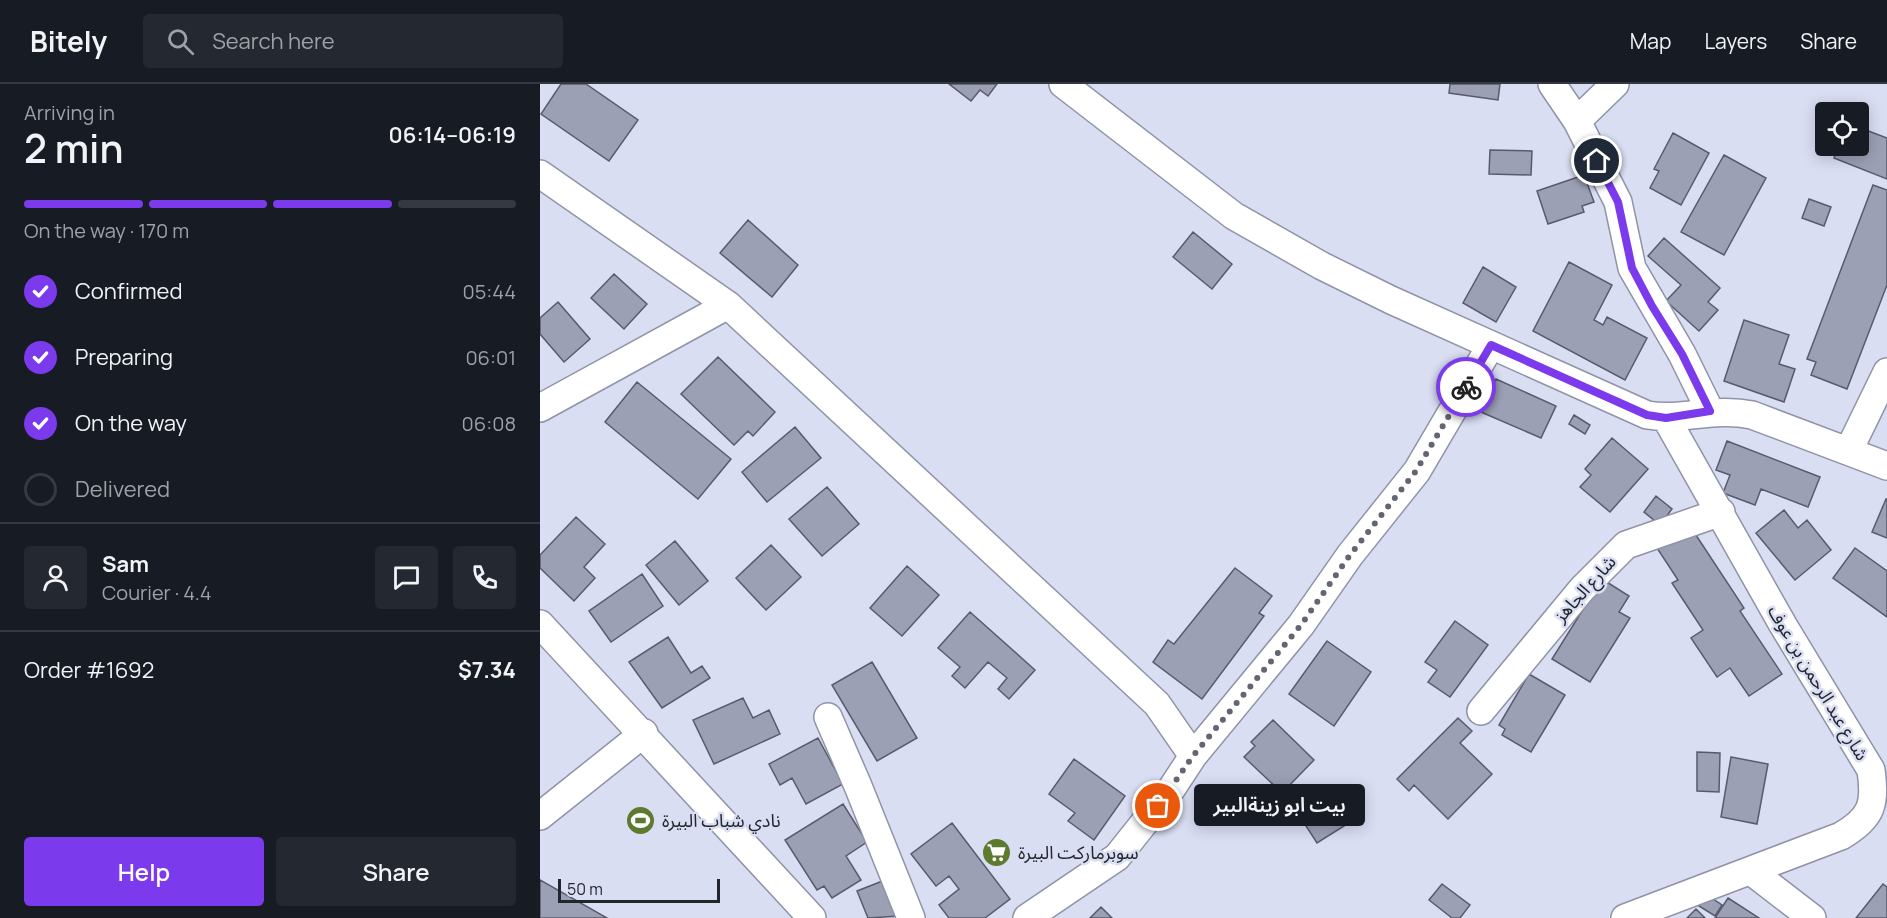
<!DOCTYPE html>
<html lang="en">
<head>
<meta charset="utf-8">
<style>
	:root { --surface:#171b24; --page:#242831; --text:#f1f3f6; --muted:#9ea1a6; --line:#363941; --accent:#7c3aed }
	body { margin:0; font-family:Manrope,"Noto Sans Arabic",sans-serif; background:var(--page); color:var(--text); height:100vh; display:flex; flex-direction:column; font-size:22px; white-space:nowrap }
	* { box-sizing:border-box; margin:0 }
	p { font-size:20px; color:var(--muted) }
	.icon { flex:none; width:33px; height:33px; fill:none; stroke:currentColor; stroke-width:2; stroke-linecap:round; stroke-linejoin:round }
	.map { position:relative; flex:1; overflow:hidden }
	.drawer { display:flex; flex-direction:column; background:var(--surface); width:540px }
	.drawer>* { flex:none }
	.buttons { position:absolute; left:1275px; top:18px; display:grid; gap:12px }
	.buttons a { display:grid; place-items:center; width:54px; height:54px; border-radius:6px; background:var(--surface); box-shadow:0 3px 15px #0003; font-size:30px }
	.scale { position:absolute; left:18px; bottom:15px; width:162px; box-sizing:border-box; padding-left:6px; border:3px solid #23252c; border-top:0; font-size:16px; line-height:21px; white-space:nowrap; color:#23252c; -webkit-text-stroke:4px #dadef3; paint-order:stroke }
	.pin { position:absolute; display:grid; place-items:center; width:51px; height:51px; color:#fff; margin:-26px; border:3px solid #fff; border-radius:50%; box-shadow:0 2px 6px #0007 }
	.courier { position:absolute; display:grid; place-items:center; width:60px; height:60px; margin:-30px; border:4px solid #7c3aed; border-radius:50%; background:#fff; color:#222; box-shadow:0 2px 8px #0007 }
	.bubble { position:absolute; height:42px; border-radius:6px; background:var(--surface); box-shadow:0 3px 15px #0003; font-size:20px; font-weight:600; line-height:42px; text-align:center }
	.head em { font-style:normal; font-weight:600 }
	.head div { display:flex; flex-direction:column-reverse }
	.head { display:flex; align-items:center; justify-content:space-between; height:102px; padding:0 24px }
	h1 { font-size:39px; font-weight:600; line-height:45px }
	.bar { display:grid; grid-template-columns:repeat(4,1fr); gap:9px 6px; align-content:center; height:72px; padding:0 24px }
	.bar i { height:8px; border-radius:4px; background:var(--line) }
	.bar .current { background:var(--accent) }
	.bar p { grid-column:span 4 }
	.line { display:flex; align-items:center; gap:15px; padding:0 24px; border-top:2px solid var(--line) }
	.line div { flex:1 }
	.round { display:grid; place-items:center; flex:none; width:63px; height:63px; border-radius:6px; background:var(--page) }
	ol { padding:0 24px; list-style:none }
	li { display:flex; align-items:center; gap:18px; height:66px }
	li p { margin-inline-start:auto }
	li .icon { padding:6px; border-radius:50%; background:var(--accent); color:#fff; stroke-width:4 }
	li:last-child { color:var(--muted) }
	li i { width:33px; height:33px; border:3px solid var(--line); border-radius:50% }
	.cta { display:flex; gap:12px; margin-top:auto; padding:12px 24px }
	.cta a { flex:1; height:69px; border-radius:6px; background:var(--accent); color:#fff; font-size:24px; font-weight:600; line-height:69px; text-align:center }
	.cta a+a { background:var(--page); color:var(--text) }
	header { display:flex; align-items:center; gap:36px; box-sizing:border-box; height:84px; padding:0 30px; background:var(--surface); border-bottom:2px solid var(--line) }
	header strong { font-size:28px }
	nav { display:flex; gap:33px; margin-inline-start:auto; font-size:21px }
	.search { width:420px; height:54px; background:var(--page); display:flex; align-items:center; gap:15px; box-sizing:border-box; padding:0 21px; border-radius:6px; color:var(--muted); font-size:22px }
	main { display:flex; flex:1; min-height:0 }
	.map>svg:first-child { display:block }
</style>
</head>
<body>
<header>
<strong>Bitely</strong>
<div class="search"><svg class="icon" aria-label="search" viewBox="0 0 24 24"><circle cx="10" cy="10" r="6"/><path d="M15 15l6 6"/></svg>Search here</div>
<nav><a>Map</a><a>Layers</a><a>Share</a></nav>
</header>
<main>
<section class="drawer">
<div class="head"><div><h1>2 min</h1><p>Arriving in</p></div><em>06:14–06:19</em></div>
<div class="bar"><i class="current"></i><i class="current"></i><i class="current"></i><i></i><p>On the way · 170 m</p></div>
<ol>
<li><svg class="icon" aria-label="check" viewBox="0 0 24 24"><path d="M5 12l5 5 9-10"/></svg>Confirmed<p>05:44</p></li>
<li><svg class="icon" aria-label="check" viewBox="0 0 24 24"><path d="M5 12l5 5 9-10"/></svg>Preparing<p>06:01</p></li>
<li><svg class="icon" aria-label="check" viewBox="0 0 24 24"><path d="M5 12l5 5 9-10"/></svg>On the way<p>06:08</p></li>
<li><i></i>Delivered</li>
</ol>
<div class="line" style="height:108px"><a class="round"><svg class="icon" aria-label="person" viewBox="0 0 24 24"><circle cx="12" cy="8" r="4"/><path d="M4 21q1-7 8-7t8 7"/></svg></a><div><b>Sam</b><p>Courier · 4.4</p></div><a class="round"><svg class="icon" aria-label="chat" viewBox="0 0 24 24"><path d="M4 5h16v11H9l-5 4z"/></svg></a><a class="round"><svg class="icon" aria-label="phone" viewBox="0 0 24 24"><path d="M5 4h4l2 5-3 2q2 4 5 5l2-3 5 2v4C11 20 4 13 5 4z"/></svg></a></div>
<div class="line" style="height:78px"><div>Order #1692</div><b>$7.34</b></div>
<div class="cta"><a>Help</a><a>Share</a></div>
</section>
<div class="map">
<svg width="1347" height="834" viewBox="0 0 1347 834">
	<rect width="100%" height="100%" fill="#dadef3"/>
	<path fill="#9ca0b4" stroke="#585b6d" stroke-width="1.5" d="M21 0H46L98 36 69 77 1 30Z
		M409 0H457L448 12 440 6 431 17Z
		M910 0H960L958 16 909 9Z
		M1318 43 1347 54V95L1294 74 1298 62H1318Z
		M1133 49 1169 69 1141 121 1110 104 1119 87 1114 85Z
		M950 66 992 67 991 91 949 90Z
		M1184 71 1226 94 1184 171 1141 148Z
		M1044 91 1054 118 1042 122 1044 128 1008 140 997 107Z
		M1333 101 1347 106V201L1307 305 1271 291 1276 278 1267 275Z
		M1269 115 1291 123 1284 142 1262 134Z
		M208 136 258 181 232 213 180 169Z
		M653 148 692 180 672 205 633 173Z
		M1124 154 1180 204 1168 218 1178 226 1159 247 1126 217 1141 201 1108 172Z
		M1029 178 1072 201 1054 236 1063 241 1067 233 1107 254 1085 296 993 247Z
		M943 183 976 203 956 238 923 219Z
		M74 190 107 220 84 245 51 214Z
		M18 218 50 255 24 278 0 250V234Z
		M1204 236 1249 251 1239 280 1255 285 1244 318 1184 297Z
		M178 273 235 328 213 352 208 347 194 361 141 310Z
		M956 295 1016 322 1001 354 941 328Z
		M97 298 191 375 158 415 65 338Z
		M1034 331 1050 341 1045 350 1029 340Z
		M255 343 281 374 227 418 202 388Z
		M1072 354 1108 385 1070 428 1040 403 1051 391 1045 385Z
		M1187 357 1280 393 1268 423 1221 405 1215 421 1183 409 1190 391 1176 386Z
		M287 403 319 440 282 472 249 435Z
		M1116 412 1132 425 1120 441 1104 428Z
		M1346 415H1347V454L1332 448Z
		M1244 426 1258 444 1267 436 1291 466 1255 496 1216 449Z
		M36 433 65 460 44 483 55 494 34 517 0 484V471Z
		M1150 442 1204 524 1200 527 1242 590 1209 612 1190 584 1177 593 1151 554 1163 546 1132 499 1138 496 1117 464Z
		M135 457 168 497 139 521 106 481Z
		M231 461 261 493 226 526 196 494Z
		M1315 464 1347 487V533L1293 494Z
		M367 482 399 511 362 552 330 524Z
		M695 484 732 512 719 529 724 532 662 615 613 578 628 556 634 560Z
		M102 490 123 522 71 558 49 527Z
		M1062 495 1089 512 1079 528 1090 534 1050 598 1012 575Z
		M430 528 495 586 469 615 458 605 467 594 448 578 425 604 412 592 420 583 398 564Z
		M915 537 948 561 910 613 888 598 897 586 885 578Z
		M128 553 151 589 162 582 170 594 122 624 89 578Z
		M787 557 831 588 794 642 749 610Z
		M332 578 377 654 337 677 292 601Z
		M989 590 1025 611 991 668 962 651 965 645 959 641Z
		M203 614 213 634 229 626 240 650 174 680 153 636Z
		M918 634 932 647 920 659 952 690 908 735 874 701 869 707 857 695Z
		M733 636 774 676 742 709 704 673 715 662 711 658Z
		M278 654 303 700 266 720 252 694 240 701 229 680Z
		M1157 668 1180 669 1179 708 1157 707Z
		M1191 673 1228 680 1217 740 1181 733Z
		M534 675 585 712 554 756 528 737 535 729 509 710Z
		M800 701 820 732 777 759 757 728Z
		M303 720 327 758 306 772 321 796 292 814 284 802 277 806 245 756Z
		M412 739 470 815 445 834H409L399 821 419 805 409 792 396 802 371 770Z
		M0 796 67 834H0Z
		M345 796 359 832 328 834 317 807Z
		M902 800 930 821 920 834H912L889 816Z
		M1343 800 1347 803V834H1316Z
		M1167 811 1182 821 1175 832 1159 822Z
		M1188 814 1219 834H1175Z
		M561 823 572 834H550Z
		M1156 825 1165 834H1147Z"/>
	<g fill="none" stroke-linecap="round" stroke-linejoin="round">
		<defs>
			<path id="minor" d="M523 0 694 132 782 182 851 216 1107 331C1143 337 1174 323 1212 331L1347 382
				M1012 0 1037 37
				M1075 0 1037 37 1078 118 1092 184 1142 270 1170 327
				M0 90 188 221 617 620 653 672
				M0 324 188 221
				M1309 366 1347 288
				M0 540 272 834
				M941 627 1042 505 1086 461 1181 428
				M288 633 318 702 371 834
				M0 732 104 649
				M1211 787 1272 834
				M487 834 577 773 632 704 653 672 761 541 810 471 877 387 951 261
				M1085 834 1301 752C1332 734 1336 720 1331 686L1243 541 1126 334"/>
		</defs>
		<use href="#minor" stroke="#9093a7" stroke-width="30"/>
		<use href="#minor" stroke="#fff" stroke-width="27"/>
	</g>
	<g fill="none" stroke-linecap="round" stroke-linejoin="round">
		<path stroke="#636672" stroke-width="6" stroke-dasharray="0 10.8" d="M618 722 653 672 761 541 810 471 876 387 926 303"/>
		<path stroke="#7c3aed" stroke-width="8" d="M926 303 951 261 1107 331 1126 334 1170 327 1142 270 1112 222 1092 184 1078 118 1057 77"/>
	</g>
	<defs>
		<symbol id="stadium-disc" viewBox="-11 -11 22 22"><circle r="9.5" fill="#5d7a2f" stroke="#dadef3"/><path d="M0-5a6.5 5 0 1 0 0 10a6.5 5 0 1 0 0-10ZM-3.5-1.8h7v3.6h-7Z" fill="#fff"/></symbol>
		<symbol id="supermarket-disc" viewBox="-11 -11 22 22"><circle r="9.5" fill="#5d7a2f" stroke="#dadef3"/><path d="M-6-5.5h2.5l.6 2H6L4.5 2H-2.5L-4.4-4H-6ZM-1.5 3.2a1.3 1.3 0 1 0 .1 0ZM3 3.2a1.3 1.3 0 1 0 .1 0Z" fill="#fff"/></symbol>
	</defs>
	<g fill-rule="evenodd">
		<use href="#stadium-disc" x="84" y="720" width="33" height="33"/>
		<use href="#supermarket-disc" x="440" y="752" width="33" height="33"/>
	</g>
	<g text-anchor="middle" stroke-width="5" stroke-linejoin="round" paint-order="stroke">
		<g font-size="18" fill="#23252c" stroke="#dadef3">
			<text transform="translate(1045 505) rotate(-48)" y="6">شارع الجاهز</text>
			<text transform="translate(1278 599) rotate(59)" y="6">شارع عبد الرحمن بن عوف</text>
		</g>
		<g font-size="18" fill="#23252c" stroke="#dadef3" text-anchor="start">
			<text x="122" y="743">نادي شباب البيرة</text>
			<text x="478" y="775">سوبرماركت البيرة</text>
		</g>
	</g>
</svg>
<div class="buttons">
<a><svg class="icon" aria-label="locate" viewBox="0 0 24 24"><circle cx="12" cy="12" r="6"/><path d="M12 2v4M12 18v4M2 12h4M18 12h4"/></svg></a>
</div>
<div class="scale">50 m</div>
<div class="pin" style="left:618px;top:722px;background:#ea580c"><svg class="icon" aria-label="bag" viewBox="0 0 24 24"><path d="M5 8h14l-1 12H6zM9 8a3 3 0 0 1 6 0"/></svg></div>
<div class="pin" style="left:1057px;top:77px;background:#1f2937"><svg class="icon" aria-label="home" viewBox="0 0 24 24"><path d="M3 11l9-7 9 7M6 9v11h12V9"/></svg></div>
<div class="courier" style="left:926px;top:303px"><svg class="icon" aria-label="bike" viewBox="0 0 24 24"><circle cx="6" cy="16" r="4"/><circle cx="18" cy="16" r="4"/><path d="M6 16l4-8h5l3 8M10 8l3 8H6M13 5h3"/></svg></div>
<div class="bubble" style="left:654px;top:700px;width:171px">بيت ابو زينةالبير</div>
</div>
</main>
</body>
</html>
